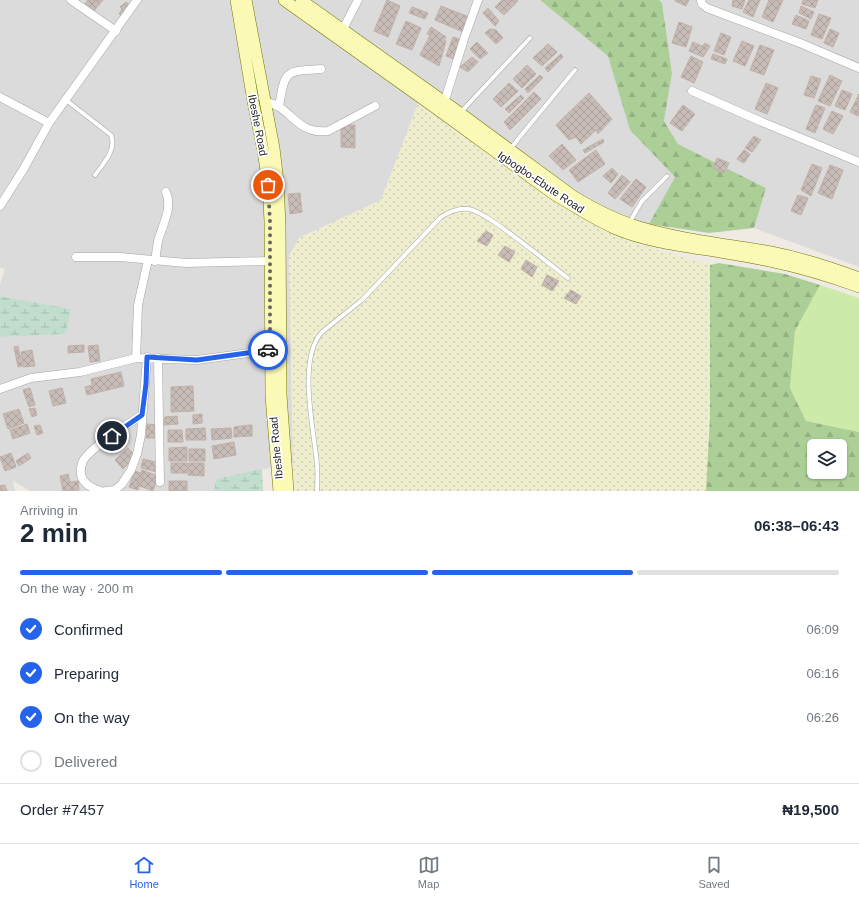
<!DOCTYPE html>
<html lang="en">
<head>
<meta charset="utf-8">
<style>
	:root { --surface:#fff; --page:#f2f2f3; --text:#1f2937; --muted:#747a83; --line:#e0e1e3; --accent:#2563eb }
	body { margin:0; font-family:Arial,sans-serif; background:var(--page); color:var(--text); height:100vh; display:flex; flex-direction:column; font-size:15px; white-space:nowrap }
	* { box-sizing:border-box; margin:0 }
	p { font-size:13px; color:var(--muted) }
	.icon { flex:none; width:22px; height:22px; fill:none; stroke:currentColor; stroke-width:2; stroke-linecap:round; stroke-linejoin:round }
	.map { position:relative; height:491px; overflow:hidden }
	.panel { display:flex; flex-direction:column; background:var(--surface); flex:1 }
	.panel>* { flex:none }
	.tools { position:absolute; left:807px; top:439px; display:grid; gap:8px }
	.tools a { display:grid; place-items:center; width:40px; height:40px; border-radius:6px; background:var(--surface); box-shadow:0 1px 3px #0004; font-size:20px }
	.pin { position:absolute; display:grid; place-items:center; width:34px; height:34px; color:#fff; margin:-17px; border:2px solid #fff; border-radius:50%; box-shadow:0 1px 4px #0007 }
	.courier { position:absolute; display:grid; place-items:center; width:40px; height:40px; margin:-20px; border:3px solid #2563eb; border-radius:50%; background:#fff; color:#222; box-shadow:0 1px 5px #0007 }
	.headline em { font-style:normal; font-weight:700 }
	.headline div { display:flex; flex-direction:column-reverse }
	.headline { display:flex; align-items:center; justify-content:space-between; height:68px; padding:0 20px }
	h1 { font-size:26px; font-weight:700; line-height:30px }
	.bar { display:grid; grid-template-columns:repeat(4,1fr); gap:6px 4px; align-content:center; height:48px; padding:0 20px }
	.bar i { height:5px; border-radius:3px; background:var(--line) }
	.bar .selected { background:var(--accent) }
	.bar p { grid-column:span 4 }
	.line { display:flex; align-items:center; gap:10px; padding:0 20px; border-top:1px solid var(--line) }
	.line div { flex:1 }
	ol { padding:0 20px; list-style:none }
	li { display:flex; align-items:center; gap:12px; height:44px }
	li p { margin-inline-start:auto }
	li .icon { padding:4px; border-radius:50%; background:var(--accent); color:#fff; stroke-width:4 }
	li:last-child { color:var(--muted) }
	li i { width:22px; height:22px; border:2px solid var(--line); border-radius:50% }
	.tab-bar { display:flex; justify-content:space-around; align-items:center; height:56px; border-top:1px solid var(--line); background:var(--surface); font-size:11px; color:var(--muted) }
	.tab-bar a { display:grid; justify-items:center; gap:2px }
	.tab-bar .selected { color:var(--accent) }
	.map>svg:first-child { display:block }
</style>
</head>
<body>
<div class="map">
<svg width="859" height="491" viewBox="0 0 859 491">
	<defs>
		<pattern id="farmland-dots" width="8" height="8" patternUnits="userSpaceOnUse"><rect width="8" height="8" fill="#eeeece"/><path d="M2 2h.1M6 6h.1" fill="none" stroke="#ccccb0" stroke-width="1.8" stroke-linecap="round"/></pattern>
		<pattern id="forest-firs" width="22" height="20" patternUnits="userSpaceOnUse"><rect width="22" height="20" fill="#abcf97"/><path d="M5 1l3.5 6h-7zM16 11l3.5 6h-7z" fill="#93b182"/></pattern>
		<pattern id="wetland-marsh" width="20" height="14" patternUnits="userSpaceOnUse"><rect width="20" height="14" fill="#c0ddce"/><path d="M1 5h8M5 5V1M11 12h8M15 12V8" fill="none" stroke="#a5bdb0"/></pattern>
		<pattern id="building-cross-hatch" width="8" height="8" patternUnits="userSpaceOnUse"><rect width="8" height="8" fill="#c7bcb7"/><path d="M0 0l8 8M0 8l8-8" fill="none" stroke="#aaa19d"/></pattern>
	</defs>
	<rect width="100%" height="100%" fill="#efeae3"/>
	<path fill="#dcdbdb" d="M0 0H540L609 56 630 130 675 177 649 224 632 242 602 228 419 101 381 200 299 238 289 256 293 463 216 479 214 491H30L13 481 15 491H0V336L3 337 66 334 71 309 0 296V284L5 269 0 267Z
		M659 0H859V267L754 228 766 188 678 144 664 120 672 73 662 3Z"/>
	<path fill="url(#farmland-dots)" d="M419 101 602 228 632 242 710 265V417L706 491H296L293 463 289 256 299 238 381 200Z"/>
	<path fill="#cdeaa8" d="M820 285 859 298V432L806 421 790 388 795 331Z"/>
	<path fill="url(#forest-firs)" fill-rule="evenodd" d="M540 0H659L662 3 672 73 664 121 678 144 766 188 754 228 709 233 649 224 675 177 630 130 608 56Z
		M719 263 785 274 820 285 795 331 790 388 806 421 859 432V491H706L710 417V265ZM814 446H840V472H814Z"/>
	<path fill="url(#wetland-marsh)" d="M0 296 71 309 66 334 3 337 0 336Z
		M262 469 263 491H214L216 479Z"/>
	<path fill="url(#building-cross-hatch)" stroke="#c1b0a6" d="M88 0H103L93 12 84 5Z
		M387 0 400 6 388 37 374 31Z
		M502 0H517L518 1 504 15 495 7Z
		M675 0H689L686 6 675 1Z
		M733 0H745L742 9 732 6Z
		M749 0H760L753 17 743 12Z
		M769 0H783L773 22 762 17Z
		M803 0H818L815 8 802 4Z
		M126 2 130 5 122 16 119 14 122 9 120 7Z
		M441 6 469 17 463 32 435 20Z
		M801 6 814 12 811 19 799 13Z
		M412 7 428 13 425 19 409 13Z
		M488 8 499 21 495 26 483 13Z
		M819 14 831 18 822 39 811 35Z
		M796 15 809 21 806 29 792 24Z
		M406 21 421 28 412 50 396 44Z
		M679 22 692 27 686 47 672 43Z
		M431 27 446 37 444 40 446 41 439 66 420 55 430 35 427 34Z
		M490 29 496 30 503 38 496 44 485 33Z
		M830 29 839 33 833 47 824 43Z
		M721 33 731 37 724 55 714 51Z
		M453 37 462 40 454 59 446 56Z
		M742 41 754 46 745 66 733 61Z
		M477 42 488 53 480 59 470 49Z
		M693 42 702 46 705 43 710 46 703 57 689 51Z
		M548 44 557 52 542 66 533 58Z
		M760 45 774 50 764 75 750 70Z
		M429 49 437 53 433 59 426 56Z
		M561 54 563 57 548 72 545 68Z
		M713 54 727 59 725 64 711 59Z
		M691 56 703 62 694 83 681 77Z
		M472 57 478 62 468 72 460 67Z
		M527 65 536 74 522 88 513 79Z
		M540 75 543 78 528 93 525 89Z
		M830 75 842 81 830 106 818 101Z
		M811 76 821 79 814 98 804 95Z
		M509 83 518 91 501 107 493 99Z
		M766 83 778 88 767 114 755 109Z
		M842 90 852 94 845 110 835 106Z
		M534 92 541 99 510 130 504 122Z
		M589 93 612 119 598 134 596 130 581 144 576 137 569 140 556 125Z
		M859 94V114L858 116 850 112Z
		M521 95 524 98 509 113 505 109Z
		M683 105 695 114 682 131 670 123Z
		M816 105 825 108 815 133 806 129Z
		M832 111 843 116 833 134 823 129Z
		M341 125H355V148L341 147Z
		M754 136 761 140 752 152 745 148Z
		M603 139 604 142 585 153 583 150Z
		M562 144 576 160 563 170 549 156Z
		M596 150 605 164 578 182 569 170Z
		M744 150 750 154 744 163 737 159Z
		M717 158 729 163 724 173 713 168Z
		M812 164 822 168 811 196 801 190Z
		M830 165 843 170 832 199 818 193Z
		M612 168 618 174 611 183 603 176Z
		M622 175 630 182 615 199 608 193Z
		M636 179 646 187 632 207 620 199Z
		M300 193 302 212 290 214 288 194Z
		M798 195 808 198 801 215 791 211Z
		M486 231 493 235 487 246 477 241Z
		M505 246 515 252 509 262 498 255Z
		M526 260 537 267 532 277 521 269Z
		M547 275 559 281 552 291 542 285Z
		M571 290 581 296 576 304 564 298Z
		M84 345V352L68 353V346Z
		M98 345 100 361 90 362 88 346Z
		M18 346 22 366 18 367 14 347Z
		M32 350 35 366 23 367 21 352Z
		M121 372 124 386 87 395 85 387 92 385 91 379Z
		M193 386 194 411 171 412V387Z
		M30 388 35 405 29 407 23 390Z
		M62 388 66 403 53 406 49 391Z
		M35 408 37 415 32 417 29 409Z
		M19 409 24 423 8 429 3 414Z
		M202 414V423L193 424V415Z
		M177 416 178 424 164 425 165 417Z
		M27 424 30 433 13 439 10 430Z
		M147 424 157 425 156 438H146Z
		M40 425 43 433 37 435 34 426Z
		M250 425H252V436L234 437V427Z
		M205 428 206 440H186V429Z
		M231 428 232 438 212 440 211 429Z
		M168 430H182L183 442H168Z
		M234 442 236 455 214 459 212 446Z
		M187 447V461H169V448Z
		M128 448 136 456 123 469 115 460Z
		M189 449H205V461H189Z
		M11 453 16 467 5 471 0 457Z
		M28 453 31 458 19 466 16 461Z
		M143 459 159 463 157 472 141 468Z
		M171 463H187V473H171Z
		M188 463H204V476L188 475Z
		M142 470 158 476 153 491 137 485Z
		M135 471 144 474 138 490 129 487Z
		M68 474 70 482 78 481 79 490 63 491 60 476Z
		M169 481H187V491H169Z
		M5 485 7 491H0V486Z"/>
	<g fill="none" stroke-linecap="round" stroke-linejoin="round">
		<defs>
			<path id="service" d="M66 100 111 135C117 150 103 164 95 175
				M460 113 530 38
				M510 150 518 139 575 70
				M629 223 642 201 667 176
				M317 491C317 482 318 473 317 464 314 430 297 359 322 332L362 300 440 218C448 212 458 208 469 209 478 211 486 217 494 222 519 239 543 259 568 278"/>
			<path id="minor" d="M71 0 116 31
				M701 0 702 4 707 8 800 43 859 68
				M341 33 358 0
				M692 91 762 122 859 162
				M0 97 49 123
				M264 102C291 104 294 135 328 131L375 106
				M444 103 464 39 478 0
				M279 107C285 70 285 71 321 69
				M0 206 23 170 49 123 137 0
				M76 257H120L186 263 270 261
				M155 261C156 254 157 248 158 241 162 226 173 208 166 192
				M136 358 138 305 148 260
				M158 358 160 482
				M0 389 31 378 80 372 136 358 197 360 270 350
				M101 491C86 487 76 478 83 461 89 449 129 423 142 415
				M106 491 115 490 122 484 131 470 137 454 141 435 147 357"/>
			<path id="secondary" d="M236 0 253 101 263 150 268 185 270 221 271 396 279 491
				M246 0 274 148 278 182 280 226 281 395 288 491
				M284 0 437 109 552 193C573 206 594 219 616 229 649 243 691 247 726 253 772 260 816 271 859 287
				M301 0 460 113 573 196C594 209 616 220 639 227 683 240 727 244 771 252 801 258 830 267 859 278"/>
		</defs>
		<use href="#service" stroke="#a5a5a5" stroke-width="5"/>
		<use href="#minor" stroke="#a5a5a5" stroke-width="9"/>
		<use href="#secondary" stroke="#717603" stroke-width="12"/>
		<use href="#service" stroke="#fff" stroke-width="4"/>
		<use href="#minor" stroke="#fff" stroke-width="8"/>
		<use href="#secondary" stroke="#faf9b6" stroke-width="11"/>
	</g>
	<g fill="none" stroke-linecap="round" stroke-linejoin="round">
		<path stroke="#676563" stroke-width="4" stroke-dasharray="0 7.2" d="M268 185 270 222V350H268"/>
		<path stroke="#2563eb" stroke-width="5" d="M112 436 142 415 146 384 147 357 197 360 268 350"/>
	</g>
	<g text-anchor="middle" stroke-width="3.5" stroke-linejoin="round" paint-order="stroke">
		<g font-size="11" fill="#1e1e1e" stroke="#fff">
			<text transform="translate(258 125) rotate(79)" y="4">Ibeshe Road</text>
			<text transform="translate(541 182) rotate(34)" y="4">Igbogbo-Ebute Road</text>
			<text transform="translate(276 448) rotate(-95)" y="4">Ibeshe Road</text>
		</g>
	</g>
</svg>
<div class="tools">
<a><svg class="icon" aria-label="layers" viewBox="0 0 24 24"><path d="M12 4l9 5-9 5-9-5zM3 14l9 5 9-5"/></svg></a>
</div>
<div class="pin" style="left:268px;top:185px;background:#ea580c"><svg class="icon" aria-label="bag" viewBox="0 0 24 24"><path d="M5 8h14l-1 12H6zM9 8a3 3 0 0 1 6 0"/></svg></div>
<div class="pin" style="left:112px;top:436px;background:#1f2937"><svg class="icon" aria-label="home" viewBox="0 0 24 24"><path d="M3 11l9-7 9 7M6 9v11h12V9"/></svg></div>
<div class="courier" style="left:268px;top:350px"><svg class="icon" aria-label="car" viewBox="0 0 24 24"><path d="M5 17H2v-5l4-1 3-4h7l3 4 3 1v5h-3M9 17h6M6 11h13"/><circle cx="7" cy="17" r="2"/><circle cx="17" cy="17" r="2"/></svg></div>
</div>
<section class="panel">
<div class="headline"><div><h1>2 min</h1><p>Arriving in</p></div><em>06:38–06:43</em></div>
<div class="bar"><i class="selected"></i><i class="selected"></i><i class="selected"></i><i></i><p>On the way · 200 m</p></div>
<ol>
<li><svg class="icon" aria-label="check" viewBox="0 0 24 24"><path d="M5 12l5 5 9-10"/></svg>Confirmed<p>06:09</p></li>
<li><svg class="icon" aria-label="check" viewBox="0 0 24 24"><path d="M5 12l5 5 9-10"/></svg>Preparing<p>06:16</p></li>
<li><svg class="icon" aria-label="check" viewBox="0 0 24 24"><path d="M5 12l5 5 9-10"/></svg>On the way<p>06:26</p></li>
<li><i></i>Delivered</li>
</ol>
<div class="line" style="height:52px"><div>Order #7457</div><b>₦19,500</b></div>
</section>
<nav class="tab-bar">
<a class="selected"><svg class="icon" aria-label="home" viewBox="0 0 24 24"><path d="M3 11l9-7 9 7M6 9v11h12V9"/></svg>Home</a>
<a><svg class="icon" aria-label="map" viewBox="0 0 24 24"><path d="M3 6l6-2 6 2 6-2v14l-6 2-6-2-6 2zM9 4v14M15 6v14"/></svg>Map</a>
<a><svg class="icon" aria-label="saved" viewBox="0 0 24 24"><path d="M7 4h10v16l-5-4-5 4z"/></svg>Saved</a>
</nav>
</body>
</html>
